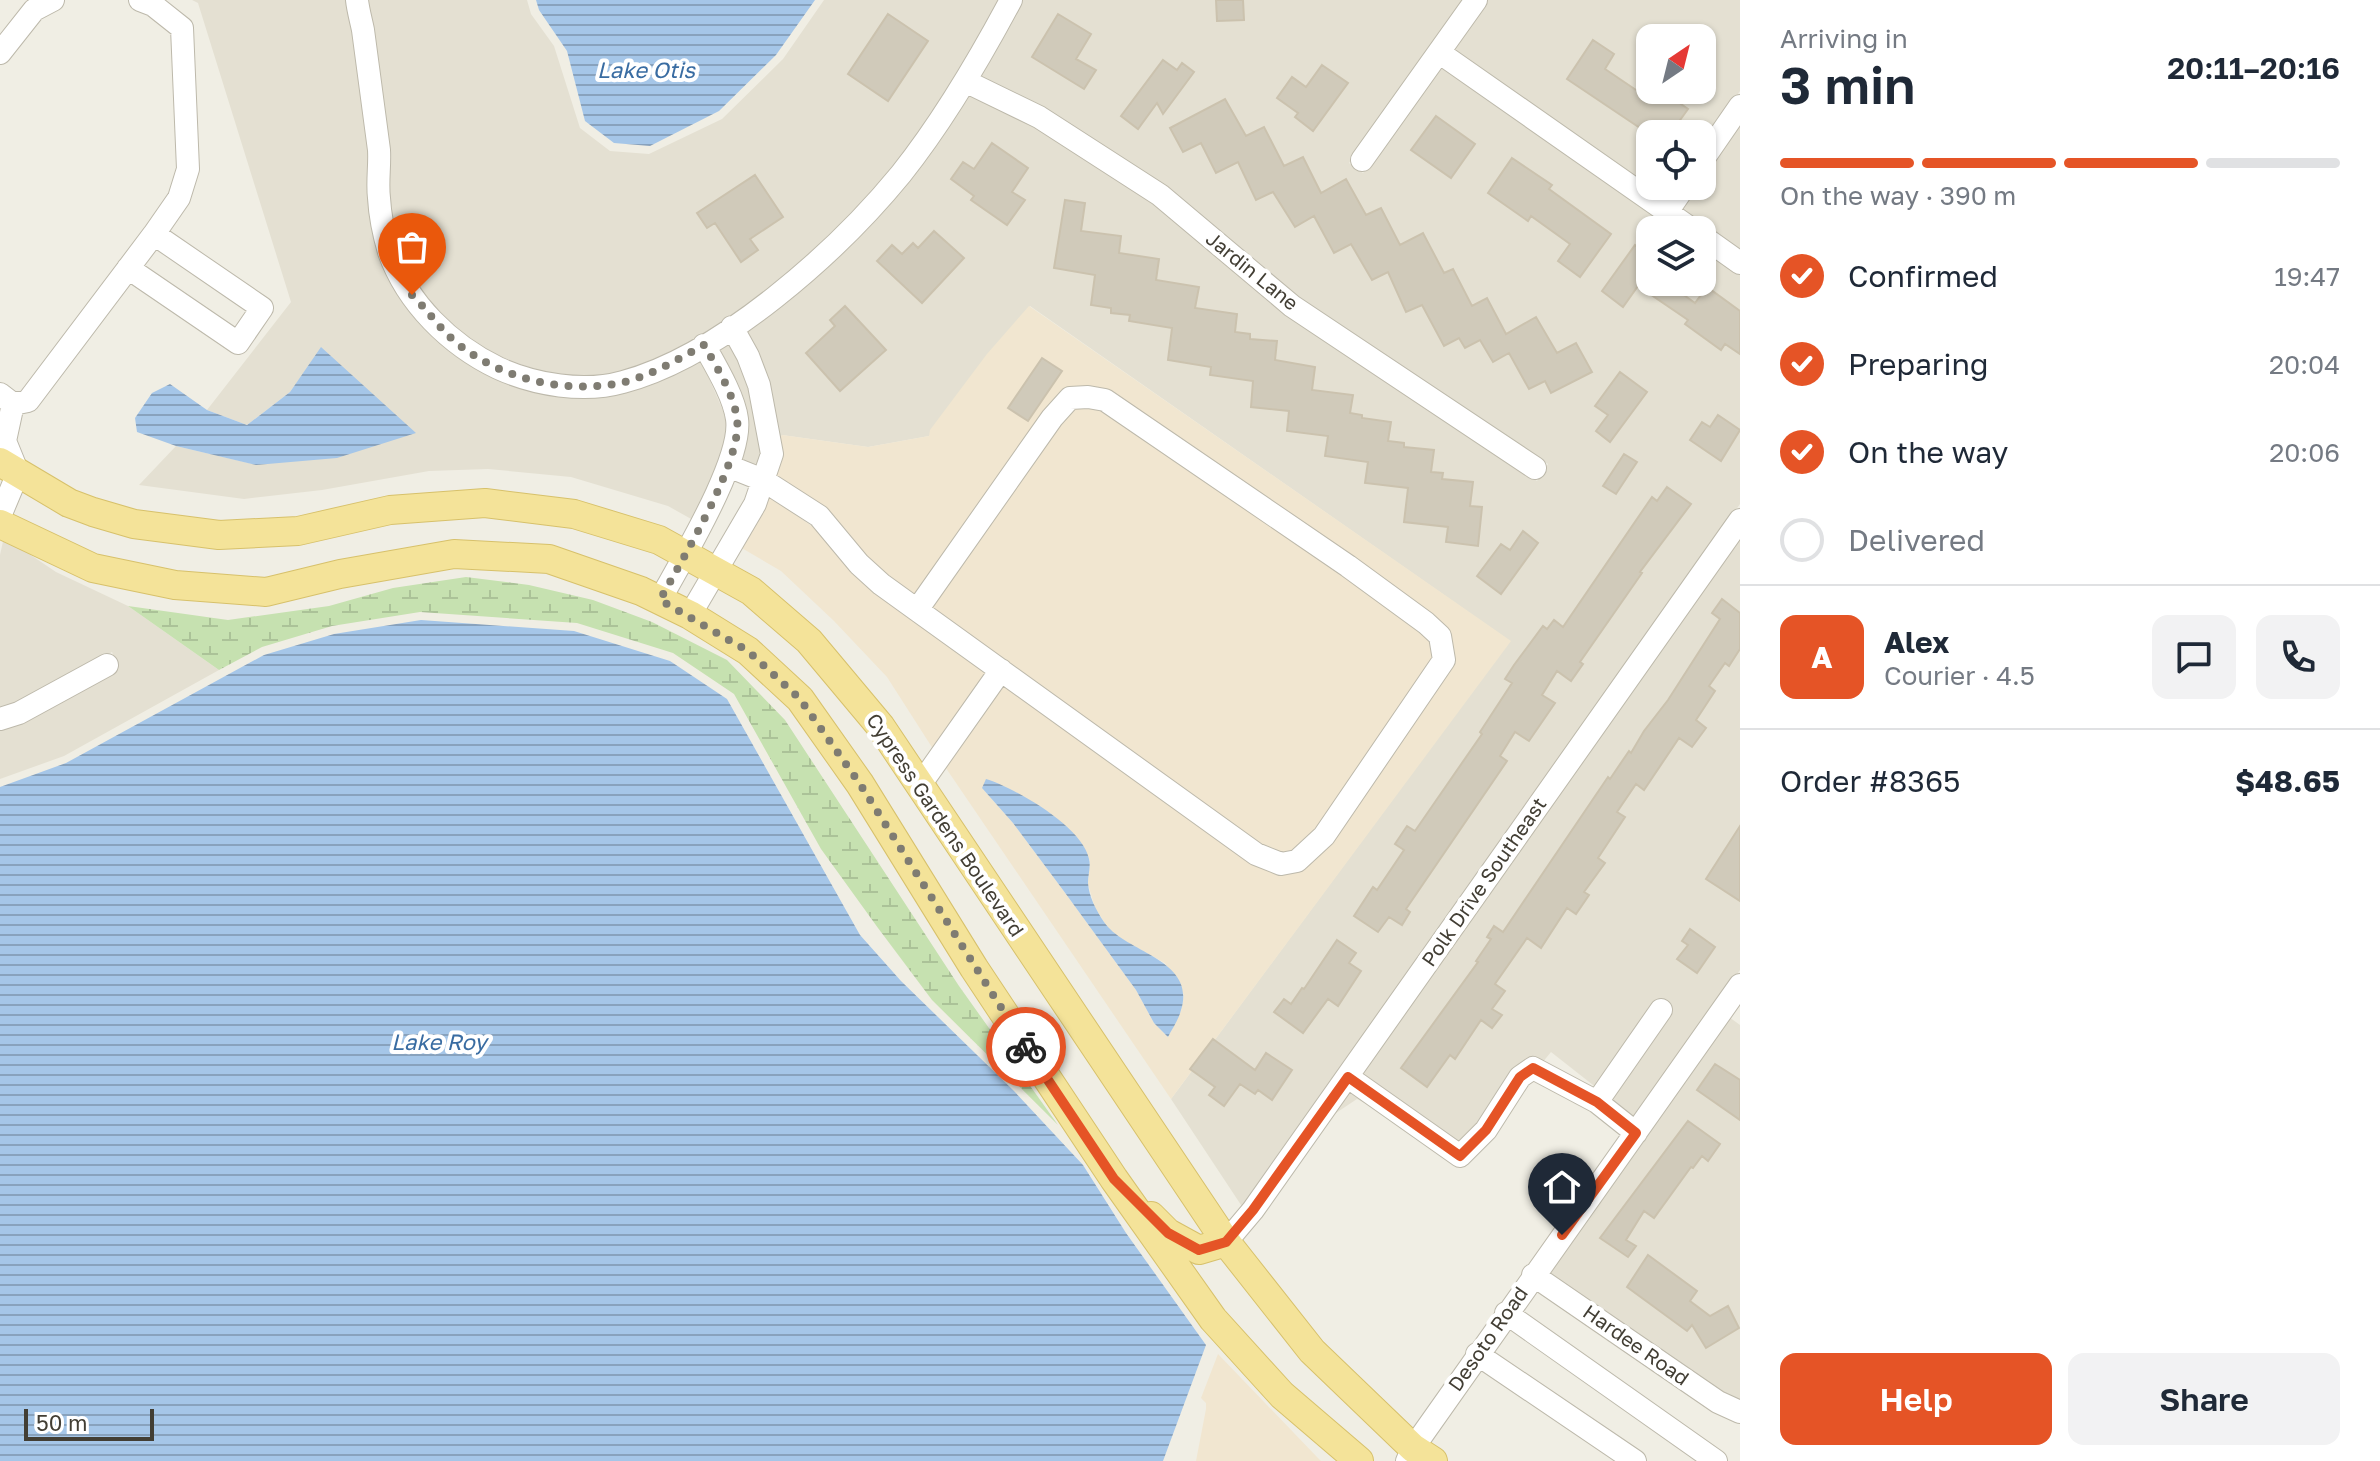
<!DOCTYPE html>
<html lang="en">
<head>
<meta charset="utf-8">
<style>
	:root { --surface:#fff; --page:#f2f2f3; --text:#1f2937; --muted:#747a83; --line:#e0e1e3; --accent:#e55426 }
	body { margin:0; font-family:"Golos Text",sans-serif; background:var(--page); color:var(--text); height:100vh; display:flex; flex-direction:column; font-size:30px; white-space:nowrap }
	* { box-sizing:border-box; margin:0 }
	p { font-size:26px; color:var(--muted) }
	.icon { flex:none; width:44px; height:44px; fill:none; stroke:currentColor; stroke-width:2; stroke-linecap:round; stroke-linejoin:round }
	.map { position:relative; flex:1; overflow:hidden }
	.panel { display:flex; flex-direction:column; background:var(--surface); width:640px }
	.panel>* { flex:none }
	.needle { width:52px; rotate:35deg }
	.tools { position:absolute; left:1636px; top:24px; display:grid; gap:16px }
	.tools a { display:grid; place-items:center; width:80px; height:80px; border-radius:16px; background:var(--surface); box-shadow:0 2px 6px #0004; font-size:40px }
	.scale { position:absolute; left:24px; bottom:20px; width:130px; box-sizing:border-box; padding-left:8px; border:4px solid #423e34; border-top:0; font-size:22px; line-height:28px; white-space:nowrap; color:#423e34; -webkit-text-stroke:6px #fff; paint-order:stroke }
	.pin { position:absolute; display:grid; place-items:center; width:68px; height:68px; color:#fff; margin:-82px -34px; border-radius:50% 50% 50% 0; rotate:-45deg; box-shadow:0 0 8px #0007 }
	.pin .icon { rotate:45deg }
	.courier { position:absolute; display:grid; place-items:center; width:80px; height:80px; margin:-40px; border:6px solid #e55426; border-radius:50%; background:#fff; color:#222; box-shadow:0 2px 10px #0007 }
	.head em { font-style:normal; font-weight:600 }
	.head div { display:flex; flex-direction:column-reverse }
	.head { display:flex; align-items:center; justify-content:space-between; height:136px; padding:0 40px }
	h1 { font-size:52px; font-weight:600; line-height:60px }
	.bar { display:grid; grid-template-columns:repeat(4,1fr); gap:12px 8px; align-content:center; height:96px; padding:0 40px }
	.bar i { height:10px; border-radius:6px; background:var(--line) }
	.bar .current { background:var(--accent) }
	.bar p { grid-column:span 4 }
	.line { display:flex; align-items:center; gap:20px; padding:0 40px; border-top:2px solid var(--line) }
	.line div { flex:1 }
	.round { display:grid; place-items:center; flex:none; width:84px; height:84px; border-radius:16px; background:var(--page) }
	ol { padding:0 40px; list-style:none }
	li { display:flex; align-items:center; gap:24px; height:88px }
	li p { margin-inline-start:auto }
	li .icon { padding:8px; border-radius:50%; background:var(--accent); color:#fff; stroke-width:4 }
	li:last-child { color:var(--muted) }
	li i { width:44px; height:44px; border:4px solid var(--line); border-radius:50% }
	.cta { display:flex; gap:16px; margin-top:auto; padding:16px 40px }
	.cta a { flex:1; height:92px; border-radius:16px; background:var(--accent); color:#fff; font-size:32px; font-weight:600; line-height:92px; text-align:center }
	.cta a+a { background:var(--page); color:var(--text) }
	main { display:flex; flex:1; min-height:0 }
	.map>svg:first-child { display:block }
</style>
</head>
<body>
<main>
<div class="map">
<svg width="1740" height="1461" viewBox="0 0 1740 1461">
	<defs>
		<pattern id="wetland-marsh" width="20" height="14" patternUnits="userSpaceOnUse" patternTransform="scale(2)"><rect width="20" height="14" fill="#c6e1b0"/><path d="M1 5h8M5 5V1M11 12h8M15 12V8" fill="none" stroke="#abc298"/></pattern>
		<pattern id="water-rules" width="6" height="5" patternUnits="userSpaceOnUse" patternTransform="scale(2)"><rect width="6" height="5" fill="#a5c6e8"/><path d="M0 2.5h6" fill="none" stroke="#88a2bd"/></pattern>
	</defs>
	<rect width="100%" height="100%" fill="#f0eee4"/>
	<path fill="#e4e0d2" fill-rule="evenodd" d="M192 0H348L404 300 529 389 700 358 728 422 719 464 693 520 668 506 571 477 488 469 429 471 322 490 244 499 139 485 176 446 257 465 322 347 290 392 247 425 207 410 291 302 198 3Z
		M367 0H527L531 14 554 46 580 128 610 151 649 154 722 119 783 59 824 0H1001L926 125 894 167 844 225 770 290 699 337 664 356 621 373 578 377 536 370 486 351 445 319 419 288 399 249 394 232 388 195Z
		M1021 0H1466L1349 163 1363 173 1442 67 1676 230H1650V282H1702V248L1740 275V504L1243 1208 1171 1099 1510 641 1030 306 929 436 868 447 782 435 778 440 769 394 768 374 750 376V399L762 454 758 467 739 460 716 348 781 305 968 93 1034 126 1154 203 1287 314 1537 481 1548 464 1298 298 979 76Z
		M1487 0H1740V91L1702 145V134H1650V186H1674L1665 198 1453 50ZM1650 38H1702V90H1650Z
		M1740 122V250L1680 209 1695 186H1702V177Z
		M1740 535V970L1720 999 1635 1118 1551 1052 1465 1157 1357 1099 1330 1117Z
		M4 537 56 572 128 606 219 670 64 756 0 779V729L119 669 112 652 16 704 0 709V555Z
		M1729 1017 1740 1025V1401L1723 1393 1546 1271Z"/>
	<path fill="#f1e6d0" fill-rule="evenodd" d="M1029 306 1511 641 1171 1099 935 752 887 677 834 621 781 571 740 547 768 495 1297 871 1449 633 1089 387 915 597 867 557 847 531 826 509 774 475 778 440 782 435 868 447 929 436 930 430 987 354ZM982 788 1090 860 1088 884 1095 908 1112 934 1165 963 1184 995 1181 1011 1168 1037 1154 1023 1136 990 1063 890 1013 823Z
		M1073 407 1101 409 1342 574 1431 641 1434 658 1317 830 1293 852 1283 854 1261 845 930 607 1059 423Z
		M1218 1354 1317 1457 1321 1461H1196L1206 1409V1403L1201 1398Z"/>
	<path fill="url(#wetland-marsh)" d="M466 577 529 585 593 600 652 622 727 660 785 720 959 986 1058 1125 932 1000 878 928 821 849 734 694 673 653 577 623 420 612 332 626 262 647 219 670 128 606 228 620 329 606 393 588Z"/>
	<path fill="url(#water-rules)" d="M536 0H815L776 55 719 111 650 146 614 143 585 121 567 51 539 10Z
		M321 347 416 433 337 458 256 465 176 446 137 432 135 418 152 393 170 384 207 410 247 425 290 392Z
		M421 620 574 631 670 661 727 699 860 935 901 981 1014 1091 1083 1165 1126 1233 1206 1345 1163 1461H0V787L66 763 264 655 334 634Z
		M986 779C1015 788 1083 827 1089 859 1091 866 1088 875 1088 883 1089 897 1096 910 1104 922 1125 953 1197 959 1181 1010 1179 1019 1172 1029 1168 1037L1154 1023 1136 990 1063 890 1013 823 982 788Z"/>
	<path fill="#d0caba" stroke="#cbc2ae" stroke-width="2" d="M1216 0H1243L1244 20 1217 21Z
		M888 14 928 41 888 101 848 74Z
		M1058 14 1091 34 1076 59 1096 70 1084 89 1032 57Z
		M1593 40 1614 54 1605 69 1639 92 1661 90 1688 109 1670 134H1649L1567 79Z
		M1163 60 1177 70 1182 63 1194 72 1163 114 1157 103 1138 129 1121 116Z
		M1322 65 1348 83 1313 131 1295 117 1298 113 1277 98 1292 77 1306 87Z
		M1225 99 1246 136 1264 127 1284 166 1303 157 1321 193 1346 179 1366 215 1381 208 1400 245 1423 233 1444 273 1453 269 1472 306 1487 298 1506 334 1536 317 1557 353 1576 343 1592 372 1551 393 1545 381 1529 389 1509 353 1493 362 1480 340 1465 348 1459 338 1444 346 1422 305 1406 312 1388 272 1372 280 1351 244 1334 253 1314 216 1295 227 1273 192 1256 200 1238 162 1216 173 1201 143 1183 152 1170 128Z
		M1436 116 1475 144 1451 178 1411 150Z
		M992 143 1028 168 1012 192 1025 200 1007 225 971 200 974 196 951 179 963 162 974 169Z
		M1512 158 1552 185 1549 189 1611 234 1580 277 1558 261 1570 244 1531 216 1528 221 1488 193Z
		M755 175 783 217 750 239 758 250 741 262 715 223 707 228 697 213Z
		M1065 200 1085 203 1081 231 1121 236 1119 253 1159 259 1156 280 1199 287 1195 308 1237 314 1235 332 1250 334V339L1277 341 1275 360 1315 367 1312 390 1353 395 1350 413 1362 415V418L1391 422 1388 441 1404 443V447L1434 450 1431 472 1443 473 1442 479 1473 482 1470 506 1482 507 1478 546 1446 542 1448 527 1404 522 1408 488 1365 483 1368 462 1325 456 1328 436 1287 431 1289 411 1251 407 1253 381 1210 375 1211 367 1168 360 1172 328 1129 321 1130 315 1111 313V308L1091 305 1095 275 1054 268Z
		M934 231 964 258 922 303 877 261 892 245 902 254 913 243 918 248Z
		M1635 245 1650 256V282H1666L1695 303 1707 287 1740 311V354L1725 344 1721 350 1685 324 1688 320 1638 286 1623 307 1602 291Z
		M845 306 886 350 840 391 806 353 835 326 830 320Z
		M1042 358 1062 371 1028 421 1008 408Z
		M1620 372 1647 392 1610 442 1596 431 1608 415 1595 406Z
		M1718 415 1740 430 1721 461 1690 440 1702 422 1710 427Z
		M1624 454 1637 462 1616 494 1603 486Z
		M1667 487 1691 504 1640 572 1642 573 1580 662 1583 664 1571 681 1557 671 1542 695 1555 703 1529 741 1515 732 1500 756 1507 761 1406 909 1410 912 1402 925 1389 917 1378 932 1354 916 1373 887 1377 890 1404 850 1395 844 1407 826 1415 831 1482 734 1480 732 1512 683 1505 679 1514 665 1543 626 1547 629 1554 620 1563 627 1652 497 1657 501Z
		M1523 531 1538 543 1501 594 1477 576 1501 544 1510 550Z
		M1722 599 1740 613V649L1729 666 1725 663 1709 686 1715 691 1696 720 1706 728 1692 747 1679 738 1644 790 1636 784 1617 812 1625 817 1598 858 1605 863 1584 892 1589 895 1576 914 1567 908 1541 948 1527 938 1495 984 1505 991 1492 1009 1502 1015 1492 1028 1481 1020 1455 1059 1450 1055 1427 1087 1401 1068 1478 962 1476 961 1491 939 1487 937 1494 926 1503 932 1608 777 1610 779 1629 751 1631 753 1644 731 1668 700 1720 619 1712 613Z
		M1740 826V901L1706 879Z
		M1690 929 1715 947 1697 973 1677 959 1688 945 1682 941Z
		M1337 940 1356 953 1349 963 1361 971 1338 1006 1328 999 1303 1033 1274 1012 1284 999 1291 1004 1302 988 1304 989Z
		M1213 1039 1255 1070 1266 1053 1292 1070 1272 1100 1258 1090 1255 1094 1240 1084 1224 1106 1209 1095 1215 1087 1190 1069Z
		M1715 1064 1740 1080V1120L1697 1090Z
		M1688 1121 1720 1144 1708 1161 1702 1156 1693 1168 1691 1167 1654 1218 1644 1211 1626 1240 1636 1246 1628 1257 1600 1238Z
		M1648 1255 1697 1291 1690 1301 1710 1316 1728 1306 1739 1328 1706 1348 1692 1325 1687 1331 1627 1287Z"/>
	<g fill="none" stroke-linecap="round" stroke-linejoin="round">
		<defs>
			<path id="minor" d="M140 0 153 5 182 28 188 169 179 198 154 234
				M357 0C358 10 361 20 363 30 368 70 374 110 379 150 380 166 377 182 379 198 380 216 384 235 389 252 407 303 450 345 498 368 535 385 584 393 623 382 721 356 838 251 901 174 944 120 979 60 1011 0
				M0 53 34 10 53 0
				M1440 53 1693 230
				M965 81 1039 117 1160 195 1292 306 1535 468
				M1362 160 1476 0
				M1702 161 1740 106
				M1667 212 1685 186
				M1702 236 1740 263
				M0 394 13 404 5 441 18 473 0 516
				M13 404 28 401 154 234 262 308 238 343 128 268
				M728 466 763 480 819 516 859 564 881 584 917 610 1256 854 1281 864 1297 861 1324 836 1444 660 1440 636 1426 623 1348 566 1105 400 1088 397 1070 398 1052 418 917 610
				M660 600C681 561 743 460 737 419 734 396 715 365 704 345
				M690 615 755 504 772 454 759 385 748 356 732 327
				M0 719 19 713 107 665
				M920 785 1001 670
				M1348 1077 1460 1156 1486 1130 1520 1077 1533 1068 1597 1102
				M1636 1133 1597 1102 1661 1010
				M1226 1242 1253 1210 1740 520
				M1533 1275 1718 1402 1740 1412
				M1506 1313 1716 1461
				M1477 1354 1635 1461
				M1407 1461 1413 1448 1740 985"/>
			<path id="major" d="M0 462 69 503 93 512 134 524 219 535 298 531 390 510 485 503 574 514 659 540 751 591 809 641 881 727 1226 1242 1312 1351 1413 1448 1433 1461
				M0 524 93 568 175 585 266 592 340 574 454 554 549 559 641 591 690 615 748 651 800 699 860 784 974 968 1114 1179 1213 1319 1282 1395 1359 1461
				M1151 1216 1168 1233 1199 1250 1226 1242"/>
		</defs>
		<use href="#minor" stroke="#bdb9ab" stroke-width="24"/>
		<use href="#major" stroke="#d7c16b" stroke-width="30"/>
		<use href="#minor" stroke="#fff" stroke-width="22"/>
		<use href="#major" stroke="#f4e399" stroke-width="28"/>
	</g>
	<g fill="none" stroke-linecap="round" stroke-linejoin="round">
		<path stroke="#7f7c72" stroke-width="8" stroke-dasharray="0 14.4" d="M412 295C428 310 439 329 458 344 502 379 564 394 620 383 649 377 678 359 704 345 716 366 734 394 737 419 743 460 681 561 660 600L748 651 800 699 860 784 1026 1047"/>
		<path stroke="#e55426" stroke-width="10" d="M1026 1047 1114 1179 1168 1233 1199 1250 1226 1242 1253 1210 1348 1077 1460 1156 1486 1130 1520 1077 1533 1068 1597 1102 1636 1133 1562 1235"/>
	</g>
	<g text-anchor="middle" stroke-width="8" stroke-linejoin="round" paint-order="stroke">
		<g font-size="20" fill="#423e34" stroke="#fff">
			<text transform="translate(1252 271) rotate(39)" y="7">Jardin Lane</text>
			<text transform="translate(945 825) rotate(56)" y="7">Cypress Gardens Boulevard</text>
			<text transform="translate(1484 882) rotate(-55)" y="7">Polk Drive Southeast</text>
			<text transform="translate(1488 1339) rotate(-55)" y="7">Desoto Road</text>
			<text transform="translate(1636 1345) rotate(35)" y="7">Hardee Road</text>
		</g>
		<g font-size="22" font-style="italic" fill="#396ca2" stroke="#fff">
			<text x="646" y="78">Lake Otis</text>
			<text x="439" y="1050">Lake Roy</text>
		</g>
	</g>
</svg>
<div class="tools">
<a><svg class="needle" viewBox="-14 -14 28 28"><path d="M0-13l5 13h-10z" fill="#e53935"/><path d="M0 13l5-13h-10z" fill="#747a83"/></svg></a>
<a><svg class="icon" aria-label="locate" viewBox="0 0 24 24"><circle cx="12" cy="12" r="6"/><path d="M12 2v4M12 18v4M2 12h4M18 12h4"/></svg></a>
<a><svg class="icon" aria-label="layers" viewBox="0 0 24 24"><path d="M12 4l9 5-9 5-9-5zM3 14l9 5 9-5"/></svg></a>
</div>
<div class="scale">50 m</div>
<div class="pin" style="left:412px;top:295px;background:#ea580c"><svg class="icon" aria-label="bag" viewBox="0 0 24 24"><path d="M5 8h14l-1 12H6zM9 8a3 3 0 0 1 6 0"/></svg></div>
<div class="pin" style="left:1562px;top:1235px;background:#1f2937"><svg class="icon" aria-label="home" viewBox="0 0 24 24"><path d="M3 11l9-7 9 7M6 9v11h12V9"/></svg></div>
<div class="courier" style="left:1026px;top:1047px"><svg class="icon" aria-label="bike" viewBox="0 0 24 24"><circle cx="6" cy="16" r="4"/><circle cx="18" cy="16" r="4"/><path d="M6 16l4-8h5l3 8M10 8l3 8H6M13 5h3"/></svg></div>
</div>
<section class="panel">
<div class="head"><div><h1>3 min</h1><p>Arriving in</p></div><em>20:11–20:16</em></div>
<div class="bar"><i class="current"></i><i class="current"></i><i class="current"></i><i></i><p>On the way · 390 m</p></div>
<ol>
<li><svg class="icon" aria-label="check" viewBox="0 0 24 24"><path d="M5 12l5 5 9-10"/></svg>Confirmed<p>19:47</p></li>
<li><svg class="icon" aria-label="check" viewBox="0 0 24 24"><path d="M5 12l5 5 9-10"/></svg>Preparing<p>20:04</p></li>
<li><svg class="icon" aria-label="check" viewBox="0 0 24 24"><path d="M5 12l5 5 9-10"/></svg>On the way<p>20:06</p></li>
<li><i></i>Delivered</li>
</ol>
<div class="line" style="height:144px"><b class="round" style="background:var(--accent);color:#fff">A</b><div><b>Alex</b><p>Courier · 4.5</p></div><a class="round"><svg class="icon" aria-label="chat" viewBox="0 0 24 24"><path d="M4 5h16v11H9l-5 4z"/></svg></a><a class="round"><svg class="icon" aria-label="phone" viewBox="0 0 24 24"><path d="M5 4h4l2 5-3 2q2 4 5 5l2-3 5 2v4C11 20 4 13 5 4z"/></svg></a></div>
<div class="line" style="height:104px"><div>Order #8365</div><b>$48.65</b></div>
<div class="cta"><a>Help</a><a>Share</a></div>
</section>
</main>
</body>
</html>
